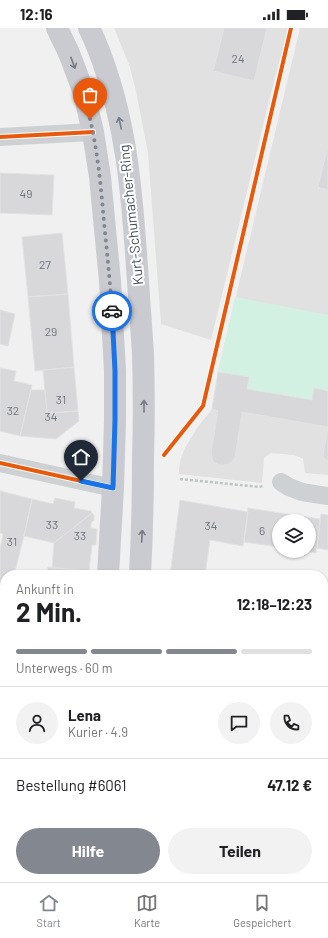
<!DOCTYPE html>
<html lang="de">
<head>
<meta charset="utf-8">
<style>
	:root { --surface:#fff; --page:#f2f2f2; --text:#202124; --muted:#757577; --line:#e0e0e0; --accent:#828790 }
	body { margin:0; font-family:Barlow,sans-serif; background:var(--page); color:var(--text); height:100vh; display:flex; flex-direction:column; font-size:15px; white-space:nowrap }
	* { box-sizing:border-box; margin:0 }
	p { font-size:13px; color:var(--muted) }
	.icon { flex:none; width:22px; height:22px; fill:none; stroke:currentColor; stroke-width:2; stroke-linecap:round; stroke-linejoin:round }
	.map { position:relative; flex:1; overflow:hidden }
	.sheet { position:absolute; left:0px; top:542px; width:328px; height:312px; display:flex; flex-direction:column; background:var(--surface); border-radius:16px 16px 0 0; box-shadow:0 1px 3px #0004 }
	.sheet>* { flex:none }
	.tools { position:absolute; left:272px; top:486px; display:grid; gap:8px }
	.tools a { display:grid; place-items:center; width:44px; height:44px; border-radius:50%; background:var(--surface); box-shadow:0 1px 3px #0004; font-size:20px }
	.pin { position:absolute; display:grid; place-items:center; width:34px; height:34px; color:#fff; margin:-41px -17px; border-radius:50% 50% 50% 0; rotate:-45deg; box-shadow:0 0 4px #0007 }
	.pin .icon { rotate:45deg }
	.courier { position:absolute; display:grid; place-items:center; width:40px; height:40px; margin:-20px; border:3px solid #1a73e8; border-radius:50%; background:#fff; color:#222; box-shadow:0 1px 5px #0007 }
	.overview em { font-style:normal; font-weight:700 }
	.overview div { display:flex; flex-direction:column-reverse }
	.overview { display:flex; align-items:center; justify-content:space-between; height:68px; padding:0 16px }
	h1 { font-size:26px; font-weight:700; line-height:30px }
	.bar { display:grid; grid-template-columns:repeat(4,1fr); gap:6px 4px; align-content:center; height:48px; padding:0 16px }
	.bar i { height:5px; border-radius:3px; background:var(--line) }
	.bar .current { background:var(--accent) }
	.bar p { grid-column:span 4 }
	.line { display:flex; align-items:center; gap:10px; padding:0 16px; border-top:1px solid var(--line) }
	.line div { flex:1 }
	.round { display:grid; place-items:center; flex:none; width:42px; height:42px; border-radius:21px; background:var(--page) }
	.primary-button { display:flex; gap:8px; margin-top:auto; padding:8px 16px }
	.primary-button a { flex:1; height:46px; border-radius:24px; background:var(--accent); color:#fff; font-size:16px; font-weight:700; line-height:46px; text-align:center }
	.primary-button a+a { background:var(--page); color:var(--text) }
	.status { display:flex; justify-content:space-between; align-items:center; height:28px; padding:0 20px; background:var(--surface); direction:ltr }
	.status svg { height:11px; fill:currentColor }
	.tab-bar { display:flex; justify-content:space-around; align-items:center; height:56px; border-top:1px solid var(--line); background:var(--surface); font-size:11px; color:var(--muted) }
	.tab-bar a { display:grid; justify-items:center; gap:2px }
	.tab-bar .current { color:var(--accent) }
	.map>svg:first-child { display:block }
</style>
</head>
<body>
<div class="status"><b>12:16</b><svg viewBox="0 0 49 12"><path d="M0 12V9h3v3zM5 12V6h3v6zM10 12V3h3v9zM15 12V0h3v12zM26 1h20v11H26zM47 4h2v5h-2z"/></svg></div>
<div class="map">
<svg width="328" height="854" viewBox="0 0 328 854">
	<rect width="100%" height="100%" fill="#f1f0f0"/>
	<path fill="#e2e1e2" d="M114 0H288L269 73 211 312 161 296 148 125 137 68 130 39Z
		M300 0H328V447L305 445 303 431 299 429 294 427 271 425 264 430 262 455 179 446V440L181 430 185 420 197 400 212 381 219 339Z"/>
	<path fill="#d3f1e2" d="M235 269 328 287V363L314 360 312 372 247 361 249 349 218 344Z"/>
	<path fill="#d8d8db" stroke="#e2e2e3" d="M224 0H267L254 53 213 43Z
		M328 118V162L318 159Z
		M0 145 54 147 52 187 0 185Z
		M62 205 68 266 28 269 22 209Z
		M68 266 74 339 35 343 28 269Z
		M0 282 15 286 8 318 0 316Z
		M74 339 78 383 47 385 43 342Z
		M0 340 16 343 14 353 32 357 20 408 0 403Z
		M218 344 249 349 247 361 312 372 314 360 328 363V433L325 431 323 428 328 399 242 384 235 429 232 434 229 436 223 437H220L215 435 213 433 211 425 218 383 212 381Z
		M31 362H45L47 385 78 383 79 393 56 411 20 408Z
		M0 463 32 471 24 508 14 547H5V565L0 563V521L3 506 0 505Z
		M55 470 75 474 74 480 91 483 92 485 54 515 24 508 32 471 53 476Z
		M180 472 248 484 243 518 210 512 205 547H170Z
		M248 480 320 491 316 525 305 523H309V493H279V519L244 514Z
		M92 485 94 487V492L91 495V500L97 501 96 517H92L89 543 52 540 54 515Z
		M321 486 328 487V522L317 520Z
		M48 539 89 543V547H47Z
		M0 584H5V622L0 621Z
		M0 621 5 622V659L0 658Z
		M324 621H328V676L323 675Z
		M0 658 5 659V696L0 695Z
		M323 717 328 718V764L323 762Z
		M0 719H5V758H0Z
		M4 811H5V849H26V851H4Z
		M0 813H4L5 854H0Z
		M37 849H73V854H37Z
		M139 849H204V854H140Z
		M204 850 240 851 262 854H204Z"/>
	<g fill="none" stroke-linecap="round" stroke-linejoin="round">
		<path stroke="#bac6c4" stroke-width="2.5" stroke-dasharray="3 2" stroke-linecap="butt" d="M180 451 259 459 263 458"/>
		<path stroke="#ced1d4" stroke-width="18" d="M0 109 93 104
			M0 435 113 460
			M281 454 289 459 302 464 328 468
			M0 787H5"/>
		<path stroke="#c9cbd1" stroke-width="22" d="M57 0 69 25 84 65 93 104 100 149 110 253 115 343V392L113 460 108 547
			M89 0C94 10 98 20 102 31 127 99 132 167 137 239 139 268 141 297 143 326 144 362 144 397 143 432 143 470 142 509 140 547
			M323 824 328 827
			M95 849V854"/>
		<defs>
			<path id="cycleway" d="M0 109 93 104
				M164 427 203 378 291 0
				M0 435 113 460"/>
		</defs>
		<use href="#cycleway" stroke="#fff" stroke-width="6"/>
		<use href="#cycleway" stroke="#e8590c" stroke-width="4"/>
	</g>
	<defs><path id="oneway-shaft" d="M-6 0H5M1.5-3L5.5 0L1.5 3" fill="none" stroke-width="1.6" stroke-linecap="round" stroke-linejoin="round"/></defs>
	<g stroke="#747a86">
		<use href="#oneway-shaft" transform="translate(73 35) rotate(70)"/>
		<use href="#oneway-shaft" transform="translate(120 95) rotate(-102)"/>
		<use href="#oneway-shaft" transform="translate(144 378) rotate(-90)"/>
		<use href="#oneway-shaft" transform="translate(142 508) rotate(-87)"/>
	</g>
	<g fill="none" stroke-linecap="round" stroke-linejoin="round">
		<path stroke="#828790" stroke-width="4" stroke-dasharray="0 7.2" d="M90 91C98 125 101 160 104 194 107 224 110 253 112 283"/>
		<path stroke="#1a73e8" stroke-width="5" d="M81 453 113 460 115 392V343L112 283"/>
	</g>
	<g text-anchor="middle" stroke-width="4" stroke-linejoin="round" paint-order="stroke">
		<g font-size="12" fill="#6c737e">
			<text x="238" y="35">24</text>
			<text x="26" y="170">49</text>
			<text x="45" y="241">27</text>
			<text x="51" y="308">29</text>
			<text x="61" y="376">31</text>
			<text x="13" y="387">32</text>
			<text x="51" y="393">34</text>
			<text x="52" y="501">33</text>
			<text x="211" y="502">34</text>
			<text x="262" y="507">6</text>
			<text x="80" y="512">33</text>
			<text x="12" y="518">31</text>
		</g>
		<g font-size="14" fill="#464f5d" stroke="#fff">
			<text transform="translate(131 187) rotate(-96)" y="5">Kurt-Schumacher-Ring</text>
		</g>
	</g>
</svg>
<div class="tools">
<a><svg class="icon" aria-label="layers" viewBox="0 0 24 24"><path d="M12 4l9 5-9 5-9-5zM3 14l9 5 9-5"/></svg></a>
</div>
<div class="pin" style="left:90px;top:91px;background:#ea580c"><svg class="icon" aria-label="bag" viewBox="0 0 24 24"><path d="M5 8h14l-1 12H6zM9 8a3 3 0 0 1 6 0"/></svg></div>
<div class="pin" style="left:81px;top:453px;background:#1f2937"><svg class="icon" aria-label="home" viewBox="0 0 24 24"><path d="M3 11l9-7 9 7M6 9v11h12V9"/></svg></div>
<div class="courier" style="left:112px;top:283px"><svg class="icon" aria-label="car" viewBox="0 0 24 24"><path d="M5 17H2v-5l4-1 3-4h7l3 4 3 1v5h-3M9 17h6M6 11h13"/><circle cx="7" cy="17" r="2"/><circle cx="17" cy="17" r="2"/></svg></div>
<section class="sheet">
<div class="overview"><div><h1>2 Min.</h1><p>Ankunft in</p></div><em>12:18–12:23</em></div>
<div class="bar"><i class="current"></i><i class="current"></i><i class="current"></i><i></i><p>Unterwegs · 60 m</p></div>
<div class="line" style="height:72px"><a class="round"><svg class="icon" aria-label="person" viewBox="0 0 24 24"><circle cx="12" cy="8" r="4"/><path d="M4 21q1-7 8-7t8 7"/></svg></a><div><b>Lena</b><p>Kurier · 4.9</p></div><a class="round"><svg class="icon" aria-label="chat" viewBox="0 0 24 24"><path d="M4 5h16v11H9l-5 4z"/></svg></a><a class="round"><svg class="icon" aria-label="phone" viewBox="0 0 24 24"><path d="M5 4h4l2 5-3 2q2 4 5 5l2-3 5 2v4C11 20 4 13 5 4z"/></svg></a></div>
<div class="line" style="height:52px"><div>Bestellung #6061</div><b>47.12 €</b></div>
<div class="primary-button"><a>Hilfe</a><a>Teilen</a></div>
</section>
</div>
<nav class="tab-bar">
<a class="current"><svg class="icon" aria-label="home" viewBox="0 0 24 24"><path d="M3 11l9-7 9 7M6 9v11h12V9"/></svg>Start</a>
<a><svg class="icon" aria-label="map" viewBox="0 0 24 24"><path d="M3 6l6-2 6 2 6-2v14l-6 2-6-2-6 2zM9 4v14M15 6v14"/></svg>Karte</a>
<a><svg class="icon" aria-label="saved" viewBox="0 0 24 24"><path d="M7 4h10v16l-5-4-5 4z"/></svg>Gespeichert</a>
</nav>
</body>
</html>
